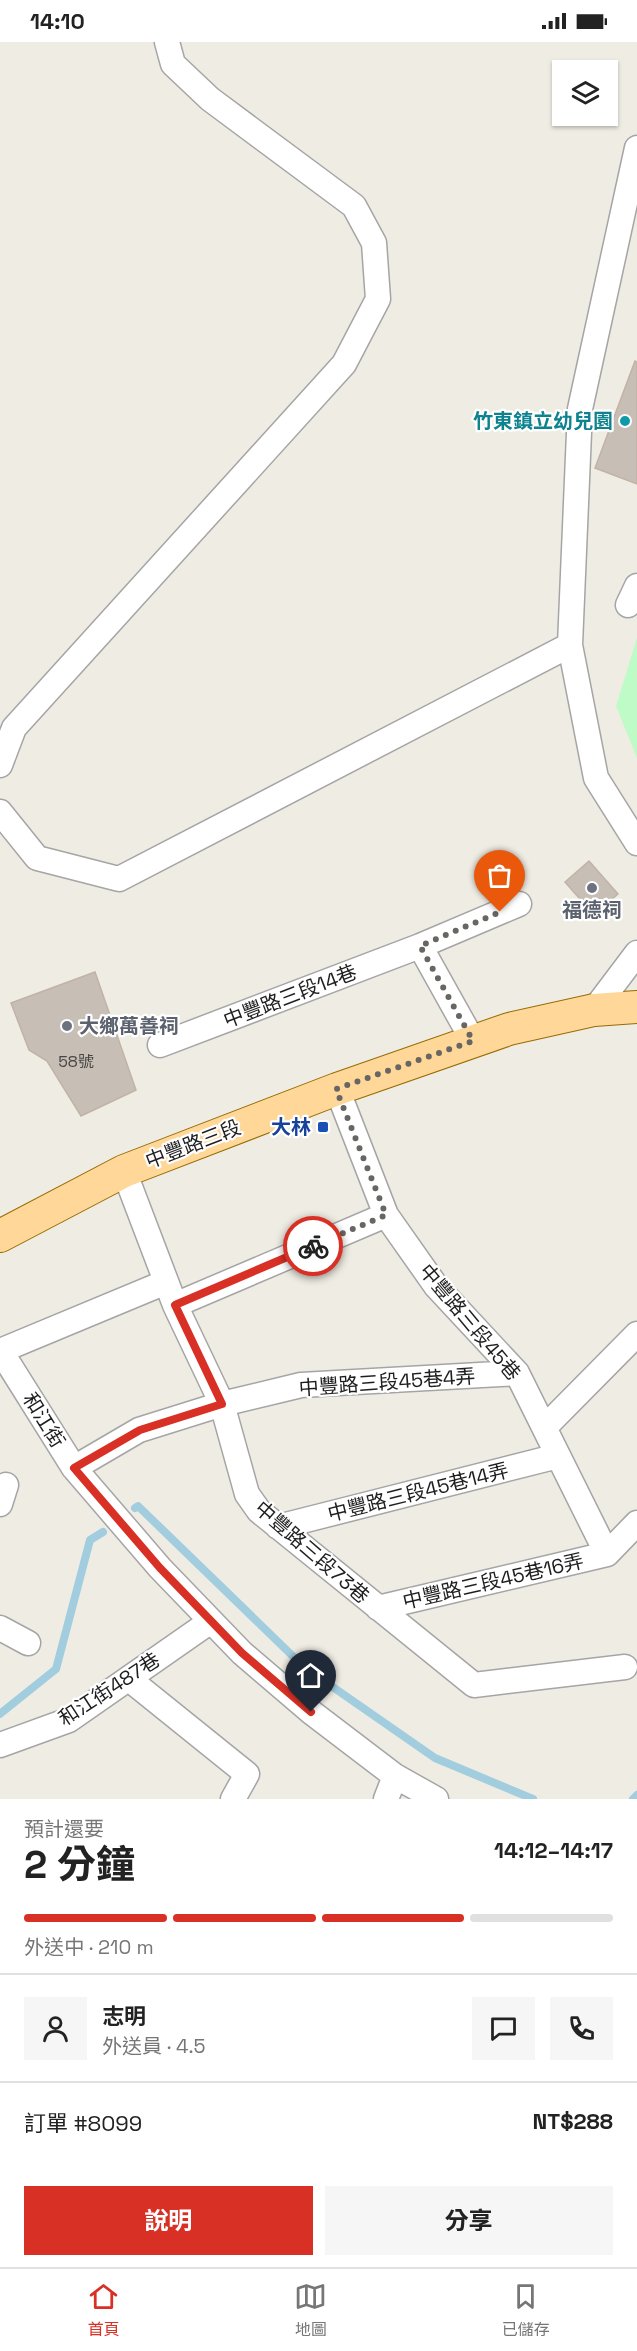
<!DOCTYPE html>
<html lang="zh-TW">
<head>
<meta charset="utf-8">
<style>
	:root { --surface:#fff; --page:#f6f6f6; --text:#222; --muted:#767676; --line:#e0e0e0; --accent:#d93025 }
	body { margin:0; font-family:"Space Grotesk","Noto Sans TC",sans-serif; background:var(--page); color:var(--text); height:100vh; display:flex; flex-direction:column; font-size:22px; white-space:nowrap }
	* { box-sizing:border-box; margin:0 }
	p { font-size:20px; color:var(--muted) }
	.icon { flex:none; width:33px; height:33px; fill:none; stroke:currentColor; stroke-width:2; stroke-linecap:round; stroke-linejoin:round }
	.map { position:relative; height:1757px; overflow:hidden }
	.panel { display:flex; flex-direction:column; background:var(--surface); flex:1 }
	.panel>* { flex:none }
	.tools { position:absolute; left:552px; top:18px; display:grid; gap:12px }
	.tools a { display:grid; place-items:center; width:66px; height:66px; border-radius:0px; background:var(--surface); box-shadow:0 2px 4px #0004; font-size:30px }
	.pin { position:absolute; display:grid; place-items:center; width:51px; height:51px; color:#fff; margin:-62px -26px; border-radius:50% 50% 50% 0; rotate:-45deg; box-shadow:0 0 6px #0007 }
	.pin .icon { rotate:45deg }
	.courier { position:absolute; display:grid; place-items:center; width:60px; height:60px; margin:-30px; border:4px solid #d93025; border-radius:50%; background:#fff; color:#222; box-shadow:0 2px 8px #0007 }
	.head em { font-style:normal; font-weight:700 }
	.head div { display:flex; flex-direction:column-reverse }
	.head { display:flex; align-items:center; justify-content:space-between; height:102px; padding:0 24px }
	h1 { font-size:39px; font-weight:700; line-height:45px }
	.bar { display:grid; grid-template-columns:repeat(4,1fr); gap:9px 6px; align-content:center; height:72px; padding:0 24px }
	.bar i { height:8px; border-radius:4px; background:var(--line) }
	.bar .active { background:var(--accent) }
	.bar p { grid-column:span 4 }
	.line { display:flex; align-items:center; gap:15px; padding:0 24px; border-top:2px solid var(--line) }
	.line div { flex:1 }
	.round { display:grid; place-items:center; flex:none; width:63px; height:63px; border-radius:0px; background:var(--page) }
	.button { display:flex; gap:12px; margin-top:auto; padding:12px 24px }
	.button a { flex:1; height:69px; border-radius:0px; background:var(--accent); color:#fff; font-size:24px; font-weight:700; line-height:69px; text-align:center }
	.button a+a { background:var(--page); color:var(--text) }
	.status { display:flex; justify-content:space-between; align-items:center; height:42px; padding:0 30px; background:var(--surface); direction:ltr }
	.status svg { height:16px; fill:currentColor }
	.tab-bar { display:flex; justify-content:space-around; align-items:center; height:84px; border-top:2px solid var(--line); background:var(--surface); font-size:16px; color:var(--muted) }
	.tab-bar a { display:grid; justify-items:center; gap:3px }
	.tab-bar .active { color:var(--accent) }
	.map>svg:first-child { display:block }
</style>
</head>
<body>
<div class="status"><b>14:10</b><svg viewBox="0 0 49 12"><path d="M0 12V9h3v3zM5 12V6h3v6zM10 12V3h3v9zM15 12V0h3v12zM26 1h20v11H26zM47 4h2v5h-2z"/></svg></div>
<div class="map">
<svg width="637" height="1757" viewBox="0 0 637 1757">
	<rect width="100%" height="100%" fill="#efece3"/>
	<path fill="#befbc6" d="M637 596V716L616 664Z"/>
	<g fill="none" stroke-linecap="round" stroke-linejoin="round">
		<path stroke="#a2cdde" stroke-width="8" d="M135 1466 138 1464 304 1625 435 1716 533 1757
			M0 1672 56 1627 90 1498 103 1490
			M633 1757 637 1753"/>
	</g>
	<path fill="#c7beb6" stroke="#c1b3a5" stroke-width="1.5" d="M635 319 637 320V442L595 426Z
		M589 819 618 852 594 873 565 840Z
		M95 930 136 1048 81 1074 47 1019 29 1008 11 961Z"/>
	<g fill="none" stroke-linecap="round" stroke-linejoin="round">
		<defs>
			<path id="minor" d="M637 106 580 367 570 603 596 736 637 801
				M628 563 637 544
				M0 723 14 686 344 322 378 257 374 201 354 164 210 57 173 22 167 0
				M0 770 37 816 119 837 570 603
				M420 904 473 999
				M594 968 637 911
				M160 1003 420 904 519 862
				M337 1047 386 1173 436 1244 517 1331 607 1512
				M124 1129 175 1263 222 1362 247 1452 259 1469 474 1643 625 1625
				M175 1263 386 1173
				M0 1308 74 1426 160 1526 242 1611 311 1670 395 1734 436 1757
				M0 1309 166 1240
				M545 1385 637 1292
				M74 1426 139 1388 222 1362 301 1343 517 1331
				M0 1462 6 1443
				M278 1485 558 1414
				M607 1512 637 1481
				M378 1566 607 1512
				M0 1586 28 1601
				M129 1637 247 1732 233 1757
				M0 1703 69 1678 211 1579
				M386 1757 395 1734"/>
			<path id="major" d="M0 1194 124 1129 337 1047 509 987 594 968 637 965"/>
		</defs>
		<use href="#minor" stroke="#a5a5a5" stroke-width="27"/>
		<use href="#major" stroke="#976c00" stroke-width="34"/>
		<use href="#minor" stroke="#fff" stroke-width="24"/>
		<use href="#major" stroke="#fed799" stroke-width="32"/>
	</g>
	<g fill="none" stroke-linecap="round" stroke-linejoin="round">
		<path stroke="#676663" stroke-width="6" stroke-dasharray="0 10.8" d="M313 1204 386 1173 336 1047 473 999 420 904 500 870"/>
		<path stroke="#d93025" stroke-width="8" d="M311 1670 242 1611 160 1526 74 1426 140 1388 222 1362 175 1263 313 1204"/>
	</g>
	<circle fill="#0f9aa8" stroke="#fff" stroke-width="2" cx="625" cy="379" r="6"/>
	<g fill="#6b7280" stroke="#fff" stroke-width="2">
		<circle cx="592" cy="846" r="6"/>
		<circle cx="67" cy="984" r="6"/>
	</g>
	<rect fill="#1a4fb4" stroke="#fff" stroke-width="2" x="317" y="1079" width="12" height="12" rx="3"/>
	<g text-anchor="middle" stroke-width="4.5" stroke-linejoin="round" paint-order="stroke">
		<g font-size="16" fill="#484644">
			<text x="76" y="1025">58號</text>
		</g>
		<g font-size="20" font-weight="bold" fill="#0d838f" stroke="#fff" text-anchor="end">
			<text x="613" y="386">竹東鎮立幼兒園</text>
		</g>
		<g font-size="20" font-weight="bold" fill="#5b616d" stroke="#fff">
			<text x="592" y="875">福德祠</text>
			<text x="79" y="991" text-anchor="start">大鄉萬善祠</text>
		</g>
		<g font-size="20" fill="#1e1e1e" stroke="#fff">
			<text transform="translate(290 954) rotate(-21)" y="7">中豐路三段14巷</text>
			<text transform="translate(193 1102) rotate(-21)" y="7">中豐路三段</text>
			<text transform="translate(470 1280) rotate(50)" y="7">中豐路三段45巷</text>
			<text transform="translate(387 1340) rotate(-4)" y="7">中豐路三段45巷4弄</text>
			<text transform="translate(44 1378) rotate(58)" y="7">和江街</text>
			<text transform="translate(418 1450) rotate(-14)" y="7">中豐路三段45巷14弄</text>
			<text transform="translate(312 1510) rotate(41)" y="7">中豐路三段73巷</text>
			<text transform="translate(493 1539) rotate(-13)" y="7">中豐路三段45巷16弄</text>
			<text transform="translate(109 1647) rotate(-33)" y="7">和江街487巷</text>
		</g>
		<g font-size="20" font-weight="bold" fill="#164399" stroke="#fff" text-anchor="end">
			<text x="311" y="1092">大林</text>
		</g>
	</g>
</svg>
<div class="tools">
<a><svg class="icon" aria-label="layers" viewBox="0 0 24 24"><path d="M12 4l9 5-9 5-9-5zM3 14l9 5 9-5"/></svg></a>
</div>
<div class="pin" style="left:500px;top:870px;background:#ea580c"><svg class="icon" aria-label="bag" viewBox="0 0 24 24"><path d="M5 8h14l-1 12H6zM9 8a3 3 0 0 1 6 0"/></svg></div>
<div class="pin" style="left:311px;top:1670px;background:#1f2937"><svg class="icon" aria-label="home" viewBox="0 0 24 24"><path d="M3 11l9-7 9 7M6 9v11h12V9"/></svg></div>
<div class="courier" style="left:313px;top:1204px"><svg class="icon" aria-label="bike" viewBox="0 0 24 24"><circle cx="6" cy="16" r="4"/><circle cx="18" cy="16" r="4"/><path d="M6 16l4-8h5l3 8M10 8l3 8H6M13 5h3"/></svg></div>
</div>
<section class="panel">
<div class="head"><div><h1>2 分鐘</h1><p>預計還要</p></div><em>14:12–14:17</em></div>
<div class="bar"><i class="active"></i><i class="active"></i><i class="active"></i><i></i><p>外送中 · 210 m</p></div>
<div class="line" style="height:108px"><a class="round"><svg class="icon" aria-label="person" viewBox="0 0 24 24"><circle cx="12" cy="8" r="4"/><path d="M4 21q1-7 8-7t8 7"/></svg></a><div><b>志明</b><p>外送員 · 4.5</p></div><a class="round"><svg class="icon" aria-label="chat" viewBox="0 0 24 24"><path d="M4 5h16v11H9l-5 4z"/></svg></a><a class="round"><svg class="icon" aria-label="phone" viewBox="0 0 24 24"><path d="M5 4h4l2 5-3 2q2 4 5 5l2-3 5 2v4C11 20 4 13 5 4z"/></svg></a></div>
<div class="line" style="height:78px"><div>訂單 #8099</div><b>NT$288</b></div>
<div class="button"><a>說明</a><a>分享</a></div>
</section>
<nav class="tab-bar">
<a class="active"><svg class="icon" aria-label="home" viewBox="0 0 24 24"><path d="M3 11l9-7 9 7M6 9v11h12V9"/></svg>首頁</a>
<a><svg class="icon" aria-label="map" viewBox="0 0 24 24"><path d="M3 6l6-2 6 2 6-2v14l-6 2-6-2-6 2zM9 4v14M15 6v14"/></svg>地圖</a>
<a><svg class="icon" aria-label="saved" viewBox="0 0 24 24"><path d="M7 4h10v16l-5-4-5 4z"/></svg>已儲存</a>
</nav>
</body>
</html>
